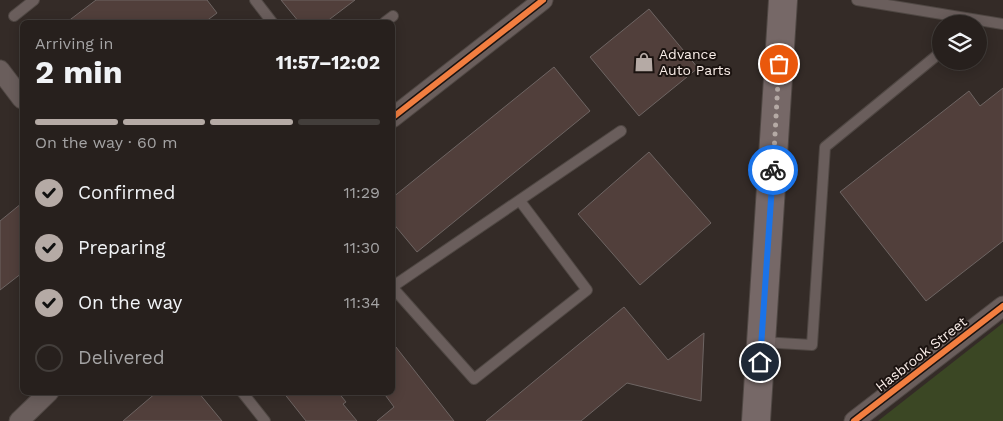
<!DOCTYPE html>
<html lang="en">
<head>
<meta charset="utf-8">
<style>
	:root { --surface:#27201d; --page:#332d2a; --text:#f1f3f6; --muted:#a4a3a4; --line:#433e3b; --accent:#b5aaa5 }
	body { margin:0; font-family:"Work Sans",sans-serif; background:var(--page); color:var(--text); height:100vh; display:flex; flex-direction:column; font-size:19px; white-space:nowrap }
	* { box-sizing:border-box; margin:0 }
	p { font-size:16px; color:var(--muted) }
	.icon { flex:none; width:28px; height:28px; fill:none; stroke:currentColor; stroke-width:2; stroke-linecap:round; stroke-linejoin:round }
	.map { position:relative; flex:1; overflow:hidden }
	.details { position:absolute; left:20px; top:20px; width:375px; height:375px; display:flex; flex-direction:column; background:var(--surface); border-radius:8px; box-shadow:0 2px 12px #0003,0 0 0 1px var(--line) }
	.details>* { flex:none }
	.fabs { position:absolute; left:932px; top:15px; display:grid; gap:10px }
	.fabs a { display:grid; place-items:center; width:55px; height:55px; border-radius:50%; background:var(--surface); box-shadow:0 2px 12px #0003,0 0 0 1px var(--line); font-size:25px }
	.pin { position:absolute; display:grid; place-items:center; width:42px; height:42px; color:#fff; margin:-21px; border:2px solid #fff; border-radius:50%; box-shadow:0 1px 5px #0007 }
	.courier { position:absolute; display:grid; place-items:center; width:50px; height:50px; margin:-25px; border:4px solid #1a73e8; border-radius:50%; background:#fff; color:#222; box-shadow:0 1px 6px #0007 }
	.headline em { font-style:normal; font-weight:700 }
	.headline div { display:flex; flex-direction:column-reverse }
	.headline { display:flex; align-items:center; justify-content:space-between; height:85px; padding:0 15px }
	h1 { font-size:32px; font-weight:700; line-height:38px }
	.bar { display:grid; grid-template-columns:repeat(4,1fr); gap:8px 5px; align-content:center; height:60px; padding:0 15px }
	.bar i { height:6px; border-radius:4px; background:var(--line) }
	.bar .active { background:var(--accent) }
	.bar p { grid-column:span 4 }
	ol { padding:0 15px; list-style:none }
	li { display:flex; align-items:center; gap:15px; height:55px }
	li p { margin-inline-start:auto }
	li .icon { padding:5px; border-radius:50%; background:var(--accent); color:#111; stroke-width:4 }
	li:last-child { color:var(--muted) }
	li i { width:28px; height:28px; border:2px solid var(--line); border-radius:50% }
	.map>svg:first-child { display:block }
</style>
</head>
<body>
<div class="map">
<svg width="1003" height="421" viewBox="0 0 1003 421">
	<rect width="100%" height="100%" fill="#342b27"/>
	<path fill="#3b4724" d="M1003 323V421H878Z"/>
	<path fill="#513f3b" stroke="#6e6563" d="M96 0H207L217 13 205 22H67Z
		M281 0H355L326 22H299Z
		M649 9 698 68 639 116 590 57Z
		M554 67 590 111 417 252 392 222V198Z
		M1003 88V241L926 301 840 192 969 91 980 106Z
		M649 152 711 223 640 285 578 214Z
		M22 203V273L0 290V221Z
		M624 307 668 360 704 333 701 401 627 383 581 421H486Z
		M392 342 454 421H377L394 407 383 392H392Z
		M157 392H198L222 421H123Z
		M283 392H338L346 402 343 404 357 421H306Z"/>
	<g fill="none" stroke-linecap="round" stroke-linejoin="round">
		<defs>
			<path id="lane" d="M255 0 272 22
				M857 0 1003 24
				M14 16 34 0
				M385 22 393 16
				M392 287 621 131
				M393 288 474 379 587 290 520 201
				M762 342 812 345 825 147 941 52
				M242 392 265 421"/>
			<path id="street" d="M0 70 22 99
				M392 118 543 0
				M19 421 49 392
				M854 421 1003 306"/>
			<path id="secondary" d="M756 421 783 0"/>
		</defs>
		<use href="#lane" stroke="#4f4743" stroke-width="12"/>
		<use href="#street" stroke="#4f4743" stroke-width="21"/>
		<use href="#secondary" stroke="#4f4743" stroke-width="30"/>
		<use href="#lane" stroke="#6a5e5c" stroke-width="10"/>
		<use href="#street" stroke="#6a5e5c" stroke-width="19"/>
		<use href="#secondary" stroke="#766867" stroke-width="28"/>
		<defs>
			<path id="cycleway" d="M392 118 543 0
				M854 421 1003 306"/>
		</defs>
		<use href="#cycleway" stroke="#1b1310" stroke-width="9"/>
		<use href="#cycleway" stroke="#f27e40" stroke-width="6"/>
	</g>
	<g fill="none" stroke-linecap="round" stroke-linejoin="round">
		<path stroke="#b5aaa5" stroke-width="5" stroke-dasharray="0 9" d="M773 170 779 64"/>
		<path stroke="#1a73e8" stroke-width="6" d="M760 362 773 170"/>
	</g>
	<defs>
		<symbol id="shop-bare" viewBox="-9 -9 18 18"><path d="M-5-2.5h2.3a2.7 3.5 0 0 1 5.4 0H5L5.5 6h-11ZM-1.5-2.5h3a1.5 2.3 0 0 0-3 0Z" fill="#b5aaa5" stroke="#1b1310" stroke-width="2.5" paint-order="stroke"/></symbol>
	</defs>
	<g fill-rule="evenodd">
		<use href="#shop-bare" x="630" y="48" width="28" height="28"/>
	</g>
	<g text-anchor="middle" stroke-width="4" stroke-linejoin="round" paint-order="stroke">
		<g font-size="14" fill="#faeee9" stroke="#1b1310" text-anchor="start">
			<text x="659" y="59">Advance<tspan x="659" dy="16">Auto Parts</tspan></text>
		</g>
		<g font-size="14" fill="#faeee9" stroke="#1b1310">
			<text transform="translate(921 354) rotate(-38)" y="5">Hasbrook Street</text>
		</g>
	</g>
</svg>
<div class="fabs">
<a><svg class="icon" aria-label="layers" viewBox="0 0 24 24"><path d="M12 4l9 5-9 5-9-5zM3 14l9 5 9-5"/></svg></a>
</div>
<div class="pin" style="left:779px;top:64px;background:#ea580c"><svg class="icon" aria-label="bag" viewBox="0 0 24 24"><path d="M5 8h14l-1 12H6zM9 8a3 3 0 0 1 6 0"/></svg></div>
<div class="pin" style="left:760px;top:362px;background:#1f2937"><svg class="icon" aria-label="home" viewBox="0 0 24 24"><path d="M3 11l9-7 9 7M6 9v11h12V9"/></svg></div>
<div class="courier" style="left:773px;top:170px"><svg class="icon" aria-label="bike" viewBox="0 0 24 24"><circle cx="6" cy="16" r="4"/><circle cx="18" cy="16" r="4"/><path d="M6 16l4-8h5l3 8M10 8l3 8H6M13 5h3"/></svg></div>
<section class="details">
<div class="headline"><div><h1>2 min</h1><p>Arriving in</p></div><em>11:57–12:02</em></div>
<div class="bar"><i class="active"></i><i class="active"></i><i class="active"></i><i></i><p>On the way · 60 m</p></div>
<ol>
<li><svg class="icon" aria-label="check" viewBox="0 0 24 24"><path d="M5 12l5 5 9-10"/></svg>Confirmed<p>11:29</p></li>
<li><svg class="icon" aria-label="check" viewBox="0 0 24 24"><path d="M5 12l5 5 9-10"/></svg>Preparing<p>11:30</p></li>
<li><svg class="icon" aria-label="check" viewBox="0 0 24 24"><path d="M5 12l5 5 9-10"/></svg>On the way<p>11:34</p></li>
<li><i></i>Delivered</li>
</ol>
</section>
</div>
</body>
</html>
